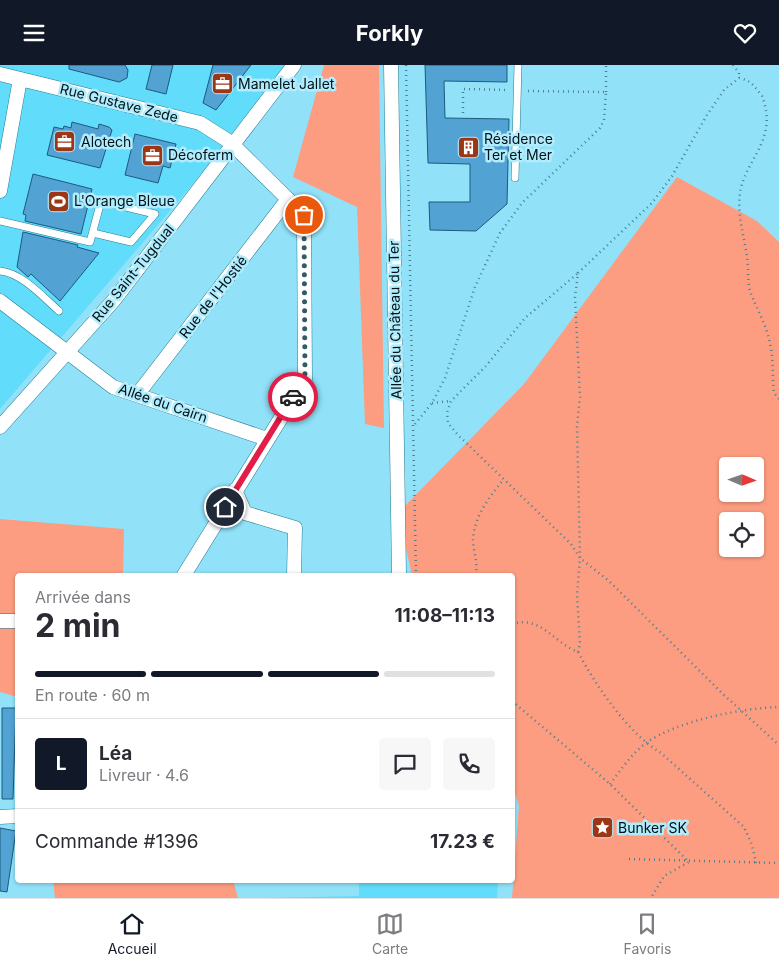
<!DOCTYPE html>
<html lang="fr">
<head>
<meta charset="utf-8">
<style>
	:root { --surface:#fff; --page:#f7f7f7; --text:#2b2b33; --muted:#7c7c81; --line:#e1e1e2; --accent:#111827 }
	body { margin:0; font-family:Inter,sans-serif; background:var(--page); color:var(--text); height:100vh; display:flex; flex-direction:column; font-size:19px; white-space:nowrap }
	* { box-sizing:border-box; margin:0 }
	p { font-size:16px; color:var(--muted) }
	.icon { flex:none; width:28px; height:28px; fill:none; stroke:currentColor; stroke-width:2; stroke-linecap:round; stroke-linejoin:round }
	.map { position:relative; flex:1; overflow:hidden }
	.drawer { position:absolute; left:15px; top:508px; width:500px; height:310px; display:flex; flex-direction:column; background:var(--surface); border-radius:5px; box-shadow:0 1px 4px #0004 }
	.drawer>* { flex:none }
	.needle { width:32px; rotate:92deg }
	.fabs { position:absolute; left:719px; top:392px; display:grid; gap:10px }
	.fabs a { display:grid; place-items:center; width:45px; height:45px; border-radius:5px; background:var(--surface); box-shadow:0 1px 4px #0004; font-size:25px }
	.pin { position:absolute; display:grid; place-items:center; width:42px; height:42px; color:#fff; margin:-21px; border:2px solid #fff; border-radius:50%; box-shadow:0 1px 5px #0007 }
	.courier { position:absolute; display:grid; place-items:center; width:50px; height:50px; margin:-25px; border:4px solid #e11d48; border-radius:50%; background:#fff; color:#222; box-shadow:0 1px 6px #0007 }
	.overview em { font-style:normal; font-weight:700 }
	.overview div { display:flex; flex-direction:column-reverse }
	.overview { display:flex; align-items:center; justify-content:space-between; height:85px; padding:0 20px }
	h1 { font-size:32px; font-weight:700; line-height:38px }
	.bar { display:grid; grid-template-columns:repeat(4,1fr); gap:8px 5px; align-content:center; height:60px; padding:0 20px }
	.bar i { height:6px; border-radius:4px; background:var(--line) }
	.bar .on { background:var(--accent) }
	.bar p { grid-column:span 4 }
	.line { display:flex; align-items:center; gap:12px; padding:0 20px; border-top:1px solid var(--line) }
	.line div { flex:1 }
	.round { display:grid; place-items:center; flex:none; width:52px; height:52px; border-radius:5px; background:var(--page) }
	header { display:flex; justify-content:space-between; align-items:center; height:65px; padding:0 20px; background:var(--accent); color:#fff; font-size:22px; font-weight:700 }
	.tabs { display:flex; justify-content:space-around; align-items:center; height:70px; border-top:1px solid var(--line); background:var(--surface); font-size:14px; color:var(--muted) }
	.tabs a { display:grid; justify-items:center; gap:2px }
	.tabs .on { color:var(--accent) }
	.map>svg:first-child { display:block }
</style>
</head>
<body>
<header><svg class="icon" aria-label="menu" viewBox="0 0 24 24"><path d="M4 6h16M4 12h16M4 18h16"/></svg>Forkly<svg class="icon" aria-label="heart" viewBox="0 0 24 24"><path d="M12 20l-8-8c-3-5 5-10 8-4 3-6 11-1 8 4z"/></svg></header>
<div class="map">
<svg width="779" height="833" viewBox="0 0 779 833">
	<rect width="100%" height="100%" fill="#91e2f9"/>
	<path fill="#62dcfb" d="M0 0H295L0 344Z
		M359 815H498L497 833H266L359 831Z"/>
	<path fill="#fc9d81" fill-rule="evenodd" d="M324 0H379L384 363 365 359 357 142 293 112Z
		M677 112 757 156 779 177V833H512L519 741 512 718V510H412L398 448 524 319ZM728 401H755V429H728ZM728 456H755V484H728Z
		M0 454 124 464 123 510H18L17 632 0 627Z
		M53 815H233L238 833H55Z"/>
	<path fill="#52a2d3" stroke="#1b5b7e" d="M69 0H125L128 5 127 13 119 17 69 4Z
		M152 0H173L166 29 146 24Z
		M213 0H251L216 45 203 38Z
		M425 0H507V17L444 16 445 53 509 54 507 139 476 166 430 165 429 137H470V99L428 98Z
		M72 57 98 64 99 59 109 62 112 65 100 103 47 90 54 62 63 64 64 61 71 63Z
		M135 69 176 79 170 103 163 101 158 118 125 110Z
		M33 109 92 124 81 169 25 156 26 150 23 149Z
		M23 167 78 180 77 182 99 188 60 236 31 209 28 212 17 202Z
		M2 643H16L13 734H2Z
		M0 763 16 766 7 827 0 826Z"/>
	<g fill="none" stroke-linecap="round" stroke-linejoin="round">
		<defs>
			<path id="lane" d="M515 113 518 0
				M0 156 90 177 101 136 155 149 131 177 93 168
				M0 206C22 208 43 232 59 246"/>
			<path id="street" d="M391 0 399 510
				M0 9 200 58 230 77 304 150 305 314 184 510
				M0 126 20 14
				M0 236 113 322 267 374
				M137 330 288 134
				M0 362 114 235 294 0
				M235 425 245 448 295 463 294 510
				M0 556H18
				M0 752 18 751"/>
		</defs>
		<use href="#lane" stroke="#277d91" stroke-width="8"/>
		<use href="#street" stroke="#277d91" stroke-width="15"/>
		<path stroke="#4c7f8d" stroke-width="2.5" stroke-dasharray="1 4" stroke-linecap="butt" d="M406 0 416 510
			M733 0 739 8V13
			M606 27V0
			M463 48V24L509 25
			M577 209 525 253 486 301 451 336 447 348 448 358 458 370 571 479 580 493 577 530 580 579 578 587
			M779 334 774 328C772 312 774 295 770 279 767 260 756 243 750 226 747 215 749 203 747 192 744 170 737 150 740 128 745 94 779 75 762 31 755 22 751 15 739 13L724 25 707 50 672 111 652 138 578 208 575 232 580 332 577 361 580 493 609 516 724 630 779 680
			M432 338 451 336
			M415 359 432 338 445 313 475 222 500 168 522 138 600 63 604 55 606 27 528 26
			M475 510C479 499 473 486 473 475 474 451 489 433 503 415
			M512 559C541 550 554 578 578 587 596 621 628 668 661 688L744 762 752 780 756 798
			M512 636 610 719 689 797 664 811 651 833
			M610 719C621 705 631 689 646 678 677 656 741 643 779 642
			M629 794 779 798"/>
		<use href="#lane" stroke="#fff" stroke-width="7"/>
		<use href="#street" stroke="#fff" stroke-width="14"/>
	</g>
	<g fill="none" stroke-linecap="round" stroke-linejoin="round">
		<path stroke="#335b67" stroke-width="5" stroke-dasharray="0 9" d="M293 332 305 314 304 150"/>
		<path stroke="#e11d48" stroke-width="6" d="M225 442 293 332"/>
	</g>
	<defs>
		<symbol id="office-square" viewBox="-11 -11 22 22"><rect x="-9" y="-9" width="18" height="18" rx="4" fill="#9d3614" stroke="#b1ecfd"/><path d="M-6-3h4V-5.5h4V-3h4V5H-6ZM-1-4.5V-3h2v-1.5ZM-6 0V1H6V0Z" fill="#fff"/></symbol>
		<symbol id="building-square" viewBox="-11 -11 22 22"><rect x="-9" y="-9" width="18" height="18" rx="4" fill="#9d3614" stroke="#b1ecfd"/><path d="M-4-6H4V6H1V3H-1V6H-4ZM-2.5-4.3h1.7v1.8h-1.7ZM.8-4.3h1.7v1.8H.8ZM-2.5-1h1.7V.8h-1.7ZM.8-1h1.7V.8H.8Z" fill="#fff"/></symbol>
		<symbol id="stadium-square" viewBox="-11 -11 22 22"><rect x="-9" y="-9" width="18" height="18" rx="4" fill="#9d3614" stroke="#b1ecfd"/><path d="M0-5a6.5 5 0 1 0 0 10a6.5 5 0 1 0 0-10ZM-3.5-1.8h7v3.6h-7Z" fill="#fff"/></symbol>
		<symbol id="sight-square" viewBox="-11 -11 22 22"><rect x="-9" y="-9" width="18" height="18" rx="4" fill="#9d3614" stroke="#b1ecfd"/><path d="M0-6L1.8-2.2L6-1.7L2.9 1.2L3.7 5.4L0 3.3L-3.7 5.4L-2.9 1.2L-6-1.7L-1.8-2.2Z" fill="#fff"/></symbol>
	</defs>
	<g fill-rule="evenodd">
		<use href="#office-square" x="210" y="6" width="25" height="25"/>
		<use href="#office-square" x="52" y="64" width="25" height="25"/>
		<use href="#building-square" x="456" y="70" width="25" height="25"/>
		<use href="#office-square" x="140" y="78" width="25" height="25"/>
		<use href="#stadium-square" x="46" y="124" width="25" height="25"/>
		<use href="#sight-square" x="590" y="750" width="25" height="25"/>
	</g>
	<g text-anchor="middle" stroke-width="5" stroke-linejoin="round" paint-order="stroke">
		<g font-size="14" fill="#001218" stroke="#b1ecfd" text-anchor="start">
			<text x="238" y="24">Mamelet Jallet</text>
			<text x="484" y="79">Résidence<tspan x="484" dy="16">Ter et Mer</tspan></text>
			<text x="81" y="82">Alotech</text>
			<text x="168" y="95">Décoferm</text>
			<text x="74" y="141">L'Orange Bleue</text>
			<text x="618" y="768">Bunker SK</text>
		</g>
		<g font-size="14" fill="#001218" stroke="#b1ecfd">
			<text transform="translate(119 38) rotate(14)" y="5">Rue Gustave Zede</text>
			<text transform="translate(133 208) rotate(-51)" y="5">Rue Saint-Tugdual</text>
			<text transform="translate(213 232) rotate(-52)" y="5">Rue de l'Hostié</text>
			<text transform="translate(395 255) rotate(-91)" y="5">Allée du Château du Ter</text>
			<text transform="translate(163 338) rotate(19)" y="5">Allée du Cairn</text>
		</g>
	</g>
</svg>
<div class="fabs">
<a><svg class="needle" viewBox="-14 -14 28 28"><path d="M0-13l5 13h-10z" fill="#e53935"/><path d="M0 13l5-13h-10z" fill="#7c7c81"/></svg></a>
<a><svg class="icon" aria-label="locate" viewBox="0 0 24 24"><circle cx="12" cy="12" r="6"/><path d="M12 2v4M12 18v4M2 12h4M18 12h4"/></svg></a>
</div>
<div class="pin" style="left:304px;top:150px;background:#ea580c"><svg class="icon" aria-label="bag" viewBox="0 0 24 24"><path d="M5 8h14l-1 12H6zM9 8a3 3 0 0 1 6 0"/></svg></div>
<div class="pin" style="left:225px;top:442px;background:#1f2937"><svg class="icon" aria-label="home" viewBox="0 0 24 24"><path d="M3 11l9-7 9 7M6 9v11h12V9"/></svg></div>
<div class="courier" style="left:293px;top:332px"><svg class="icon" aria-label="car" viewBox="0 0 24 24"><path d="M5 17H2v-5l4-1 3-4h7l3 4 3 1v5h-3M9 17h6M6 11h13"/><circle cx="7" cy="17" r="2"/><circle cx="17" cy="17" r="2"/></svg></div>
<section class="drawer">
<div class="overview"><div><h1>2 min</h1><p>Arrivée dans</p></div><em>11:08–11:13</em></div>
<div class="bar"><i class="on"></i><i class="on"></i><i class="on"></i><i></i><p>En route · 60 m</p></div>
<div class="line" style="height:90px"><b class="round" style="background:var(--accent);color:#fff">L</b><div><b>Léa</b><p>Livreur · 4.6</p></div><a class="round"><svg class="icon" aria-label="chat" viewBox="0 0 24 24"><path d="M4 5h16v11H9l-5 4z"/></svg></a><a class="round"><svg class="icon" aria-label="phone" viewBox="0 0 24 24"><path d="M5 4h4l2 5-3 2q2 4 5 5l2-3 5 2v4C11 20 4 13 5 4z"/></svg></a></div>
<div class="line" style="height:65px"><div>Commande #1396</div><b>17.23 €</b></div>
</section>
</div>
<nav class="tabs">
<a class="on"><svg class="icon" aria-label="home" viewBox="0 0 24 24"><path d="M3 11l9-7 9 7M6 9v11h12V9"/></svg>Accueil</a>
<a><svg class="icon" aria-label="map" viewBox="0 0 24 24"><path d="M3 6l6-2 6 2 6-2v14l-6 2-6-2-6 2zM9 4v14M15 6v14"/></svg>Carte</a>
<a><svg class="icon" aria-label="saved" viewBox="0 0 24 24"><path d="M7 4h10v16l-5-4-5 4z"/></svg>Favoris</a>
</nav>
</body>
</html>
